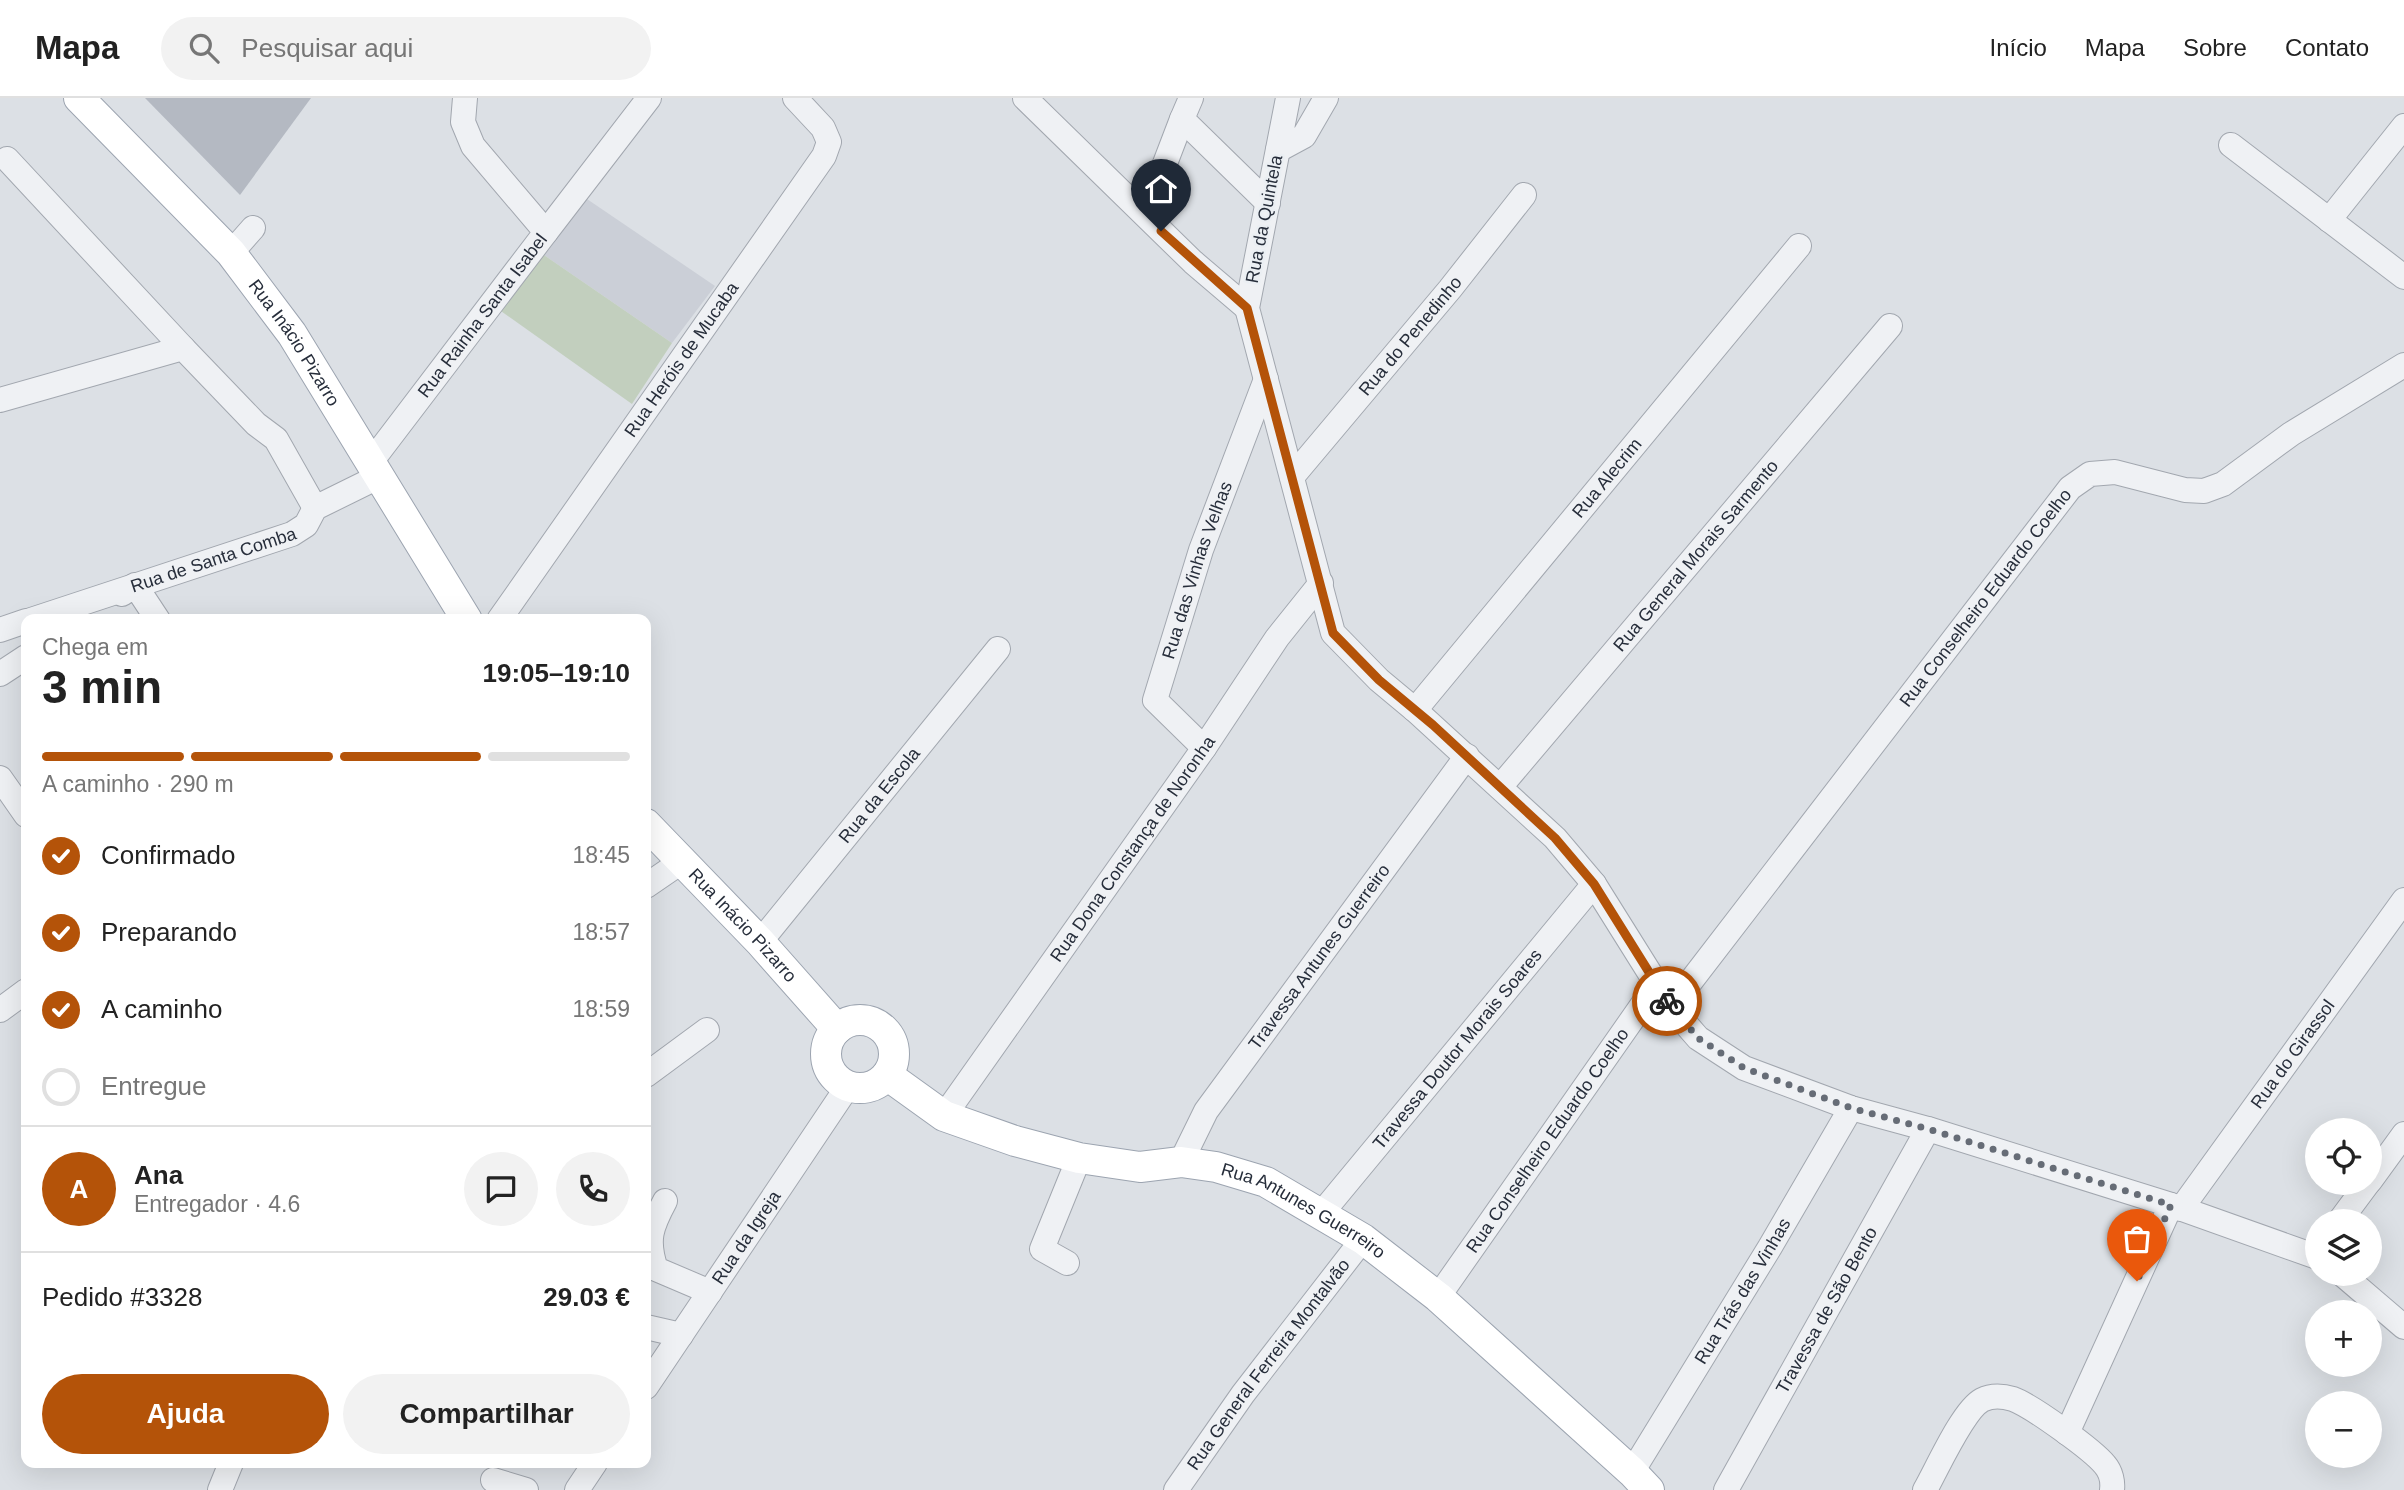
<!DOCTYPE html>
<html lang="pt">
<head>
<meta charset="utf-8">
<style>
	:root { --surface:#fff; --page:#f2f2f2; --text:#222; --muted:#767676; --line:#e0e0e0; --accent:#b45309 }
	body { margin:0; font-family:Arial,sans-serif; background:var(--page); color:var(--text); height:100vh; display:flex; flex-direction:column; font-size:26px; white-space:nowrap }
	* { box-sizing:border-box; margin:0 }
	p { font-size:23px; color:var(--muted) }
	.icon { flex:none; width:38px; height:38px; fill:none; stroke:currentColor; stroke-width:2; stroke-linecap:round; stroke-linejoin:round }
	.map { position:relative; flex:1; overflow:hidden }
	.sheet { position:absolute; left:21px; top:516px; width:630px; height:854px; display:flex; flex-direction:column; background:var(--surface); border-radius:14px; box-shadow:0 7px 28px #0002 }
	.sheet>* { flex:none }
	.controls { position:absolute; left:2305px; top:1020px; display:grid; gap:14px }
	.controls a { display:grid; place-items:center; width:77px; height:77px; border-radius:50%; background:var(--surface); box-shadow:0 7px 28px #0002; font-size:35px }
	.pin { position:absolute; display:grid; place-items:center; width:60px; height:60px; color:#fff; margin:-72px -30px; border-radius:50% 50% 50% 0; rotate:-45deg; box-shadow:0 0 7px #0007 }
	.pin .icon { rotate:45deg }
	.courier { position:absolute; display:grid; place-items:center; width:70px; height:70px; margin:-35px; border:5px solid #b45309; border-radius:50%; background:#fff; color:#222; box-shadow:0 2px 9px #0007 }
	.headline em { font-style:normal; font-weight:800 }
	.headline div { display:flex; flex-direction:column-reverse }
	.headline { display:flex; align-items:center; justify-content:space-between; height:119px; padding:0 21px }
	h1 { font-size:46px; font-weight:800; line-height:52px }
	.bar { display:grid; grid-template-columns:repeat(4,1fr); gap:10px 7px; align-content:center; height:84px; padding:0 21px }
	.bar i { height:9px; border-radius:5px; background:var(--line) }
	.bar .on { background:var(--accent) }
	.bar p { grid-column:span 4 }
	.line { display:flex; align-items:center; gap:18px; padding:0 21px; border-top:2px solid var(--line) }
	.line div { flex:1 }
	.round { display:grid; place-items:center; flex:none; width:74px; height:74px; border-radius:37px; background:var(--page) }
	ol { padding:0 21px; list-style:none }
	li { display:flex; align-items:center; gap:21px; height:77px }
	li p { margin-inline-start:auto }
	li .icon { padding:7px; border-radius:50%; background:var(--accent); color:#fff; stroke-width:4 }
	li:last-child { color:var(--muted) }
	li i { width:38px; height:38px; border:4px solid var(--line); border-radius:50% }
	.button { display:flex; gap:14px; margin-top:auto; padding:14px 21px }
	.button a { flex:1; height:80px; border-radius:42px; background:var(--accent); color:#fff; font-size:28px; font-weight:800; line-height:80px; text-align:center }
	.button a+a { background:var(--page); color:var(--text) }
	header { display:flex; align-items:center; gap:42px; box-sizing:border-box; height:98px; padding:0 35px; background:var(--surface); border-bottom:2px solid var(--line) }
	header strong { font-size:33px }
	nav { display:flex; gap:38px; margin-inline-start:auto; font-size:24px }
	.search { width:490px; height:63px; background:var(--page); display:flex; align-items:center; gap:18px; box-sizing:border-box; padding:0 24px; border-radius:38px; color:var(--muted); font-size:26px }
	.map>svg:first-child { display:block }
</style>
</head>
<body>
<header>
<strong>Mapa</strong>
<div class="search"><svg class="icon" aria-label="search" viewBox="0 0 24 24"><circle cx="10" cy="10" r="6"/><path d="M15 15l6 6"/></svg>Pesquisar aqui</div>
<nav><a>Início</a><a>Mapa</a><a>Sobre</a><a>Contato</a></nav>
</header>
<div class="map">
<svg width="2404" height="1392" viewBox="0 0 2404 1392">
	<rect width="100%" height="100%" fill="#dce0e5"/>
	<path fill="#cbcfd7" d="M584 99 715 188 672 245 541 155Z"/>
	<path fill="#c2cfbe" d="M541 155 672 245 632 306 498 211Z"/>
	<path fill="#b4b9c2" d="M145 0H311L240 97Z"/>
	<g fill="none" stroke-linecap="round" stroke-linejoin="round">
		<defs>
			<g id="minor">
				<path d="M1025 0 1193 164 1247 210"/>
				<path d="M1191 0 1182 21 1268 105"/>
				<path d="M1288 0 1247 210 1333 535 1379 582 1415 612 1555 740 1594 786 1671 909 1698 940 1744 970 1851 1010 1928 1031 2171 1107 2317 1159"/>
				<path d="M2231 47 2404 179"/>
				<path d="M1278 52 1304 38 1326 0"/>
				<path d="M7 61 183 250"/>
				<path d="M1151 102 1182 21"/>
				<path d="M2329 122 2404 28"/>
				<path d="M546 134 649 0"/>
				<path d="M231 155 253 130"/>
				<path d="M0 302 183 250 256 326 276 341 315 410"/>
				<path id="s1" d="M371 364 546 134 473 48 463 24 465 0"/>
				<path id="s2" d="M1292 379 1450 191 1524 97"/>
				<path d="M122 496 135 487 158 522"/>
				<path id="s3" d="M31 522 292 436 306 427 315 410 380 378"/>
				<path id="s4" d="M499 522 824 58 829 44 823 30 795 0"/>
				<path d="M0 532 26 523"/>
				<path d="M0 576 26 559"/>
				<path id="s5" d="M1415 612 1799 148"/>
				<path id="s6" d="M1204 650 1155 602 1201 452 1266 281"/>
				<path d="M0 680 26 717"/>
				<path id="s7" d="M1500 689 1890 228"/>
				<path d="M646 788 681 764"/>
				<path id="s8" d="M760 844 998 551"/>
				<path id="s9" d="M1671 909 2070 390 2090 376 2115 374 2185 392 2204 393 2223 386 2291 336 2404 267"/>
				<path d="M0 912 26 893"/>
				<path d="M646 977 707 932"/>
				<path id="s10" d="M944 1018 1204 650 1277 540 1321 485"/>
				<path id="s11" d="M1181 1064 1206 1013 1467 658"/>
				<path d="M2370 1083 2404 1036"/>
				<path d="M665 1103C651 1129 646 1142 656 1171L710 1194"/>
				<path id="s12" d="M2181 1111 2404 802"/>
				<path id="s13" d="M1321 1116 1594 786"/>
				<path d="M2339 1124 2368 1085"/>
				<path d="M1067 1165 1042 1151 1079 1060"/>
				<path d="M2342 1176 2404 1229"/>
				<path id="s14" d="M1438 1199 1657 886"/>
				<path d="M646 1229 681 1237"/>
				<path id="s15" d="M646 1289 848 988"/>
				<path d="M2067 1335 2171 1107"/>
				<path id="s16" d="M1632 1374 1770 1149 1851 1010"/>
				<path d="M493 1382 526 1392"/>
				<path d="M220 1392 231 1365"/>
				<path d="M577 1392 595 1365"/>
				<path id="s17" d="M1176 1392 1243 1296 1363 1141"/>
				<path id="s18" d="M1726 1392 1928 1031"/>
				<path d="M1925 1392C1937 1371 1963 1312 1982 1302 1992 1297 2003 1298 2013 1301 2032 1308 2093 1352 2105 1367 2111 1374 2113 1384 2112 1392"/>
			</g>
			<g id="major">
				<path id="s19" d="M79 0 231 155 292 236 467 522"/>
				<path id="s20" d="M646 726 760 844 837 931"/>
				<circle cx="860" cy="956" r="34"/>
				<path id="s21" d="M887 977 944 1018 1015 1043 1079 1060 1140 1069 1181 1064 1216 1069 1266 1084 1363 1141 1438 1199 1632 1374 1649 1392"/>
			</g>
		</defs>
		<use href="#minor" stroke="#a2a7af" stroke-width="26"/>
		<use href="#major" stroke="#9ca4b0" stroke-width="32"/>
		<use href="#minor" stroke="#eff1f4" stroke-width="24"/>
		<use href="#major" stroke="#fff" stroke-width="30"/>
	</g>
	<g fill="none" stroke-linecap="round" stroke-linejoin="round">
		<path stroke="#666c76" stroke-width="7" stroke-dasharray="0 12.6" d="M1667 903 1698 940 1744 970 1851 1010 1928 1031 2171 1107 2137 1183"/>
		<path stroke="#b45309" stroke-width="9" d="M1161 133 1247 210 1333 535 1379 582 1433 627 1555 740 1594 786 1667 903"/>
	</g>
	<g text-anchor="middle" stroke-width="5" stroke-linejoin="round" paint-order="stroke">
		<g font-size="18" fill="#272e3b" stroke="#ebeff3">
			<text transform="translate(1264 121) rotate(-79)" y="6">Rua da Quintela</text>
			<text dy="6" stroke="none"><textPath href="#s1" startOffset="184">Rua Rainha Santa Isabel</textPath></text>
			<text dy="6" stroke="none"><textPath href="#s2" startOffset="184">Rua do Penedinho</textPath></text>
			<text dy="6" stroke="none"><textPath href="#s19" startOffset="327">Rua Inácio Pizarro</textPath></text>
			<text dy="6" stroke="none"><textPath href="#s4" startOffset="318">Rua Heróis de Mucaba</textPath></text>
			<text dy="6" stroke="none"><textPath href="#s5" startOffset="301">Rua Alecrim</textPath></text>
			<text dy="6" stroke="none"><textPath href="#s7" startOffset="303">Rua General Morais Sarmento</textPath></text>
			<text dy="6" stroke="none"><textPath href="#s3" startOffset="192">Rua de Santa Comba</textPath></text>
			<text dy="6" stroke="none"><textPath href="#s6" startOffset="205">Rua das Vinhas Velhas</textPath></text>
			<text dy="6" stroke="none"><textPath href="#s9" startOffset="516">Rua Conselheiro Eduardo Coelho</textPath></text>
			<text dy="6" stroke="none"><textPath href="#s8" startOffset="189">Rua da Escola</textPath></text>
			<text dy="6" stroke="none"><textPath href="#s10" startOffset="327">Rua Dona Constança de Noronha</textPath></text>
			<text dy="6" stroke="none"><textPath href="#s20" startOffset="140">Rua Inácio Pizarro</textPath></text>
			<text dy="6" stroke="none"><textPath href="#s11" startOffset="248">Travessa Antunes Guerreiro</textPath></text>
			<text dy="6" stroke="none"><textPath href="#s13" startOffset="214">Travessa Doutor Morais Soares</textPath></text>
			<text dy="6" stroke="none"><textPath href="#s12" startOffset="191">Rua do Girassol</textPath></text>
			<text dy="6" stroke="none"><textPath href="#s14" startOffset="191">Rua Conselheiro Eduardo Coelho</textPath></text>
			<text dy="6" stroke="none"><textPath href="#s21" startOffset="448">Rua Antunes Guerreiro</textPath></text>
			<text dy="6" stroke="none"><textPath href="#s15" startOffset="180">Rua da Igreja</textPath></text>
			<text dy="6" stroke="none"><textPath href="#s16" startOffset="212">Rua Trás das Vinhas</textPath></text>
			<text dy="6" stroke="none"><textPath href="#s18" startOffset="206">Travessa de São Bento</textPath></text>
			<text dy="6" stroke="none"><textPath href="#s17" startOffset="156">Rua General Ferreira Montalvão</textPath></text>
		</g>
	</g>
</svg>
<div class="controls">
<a><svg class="icon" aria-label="locate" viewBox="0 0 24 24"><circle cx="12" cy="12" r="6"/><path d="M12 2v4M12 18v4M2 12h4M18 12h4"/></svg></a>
<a><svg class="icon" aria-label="layers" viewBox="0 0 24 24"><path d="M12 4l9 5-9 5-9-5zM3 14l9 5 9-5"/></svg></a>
<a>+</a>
<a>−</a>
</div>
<div class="pin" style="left:2137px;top:1183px;background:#ea580c"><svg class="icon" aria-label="bag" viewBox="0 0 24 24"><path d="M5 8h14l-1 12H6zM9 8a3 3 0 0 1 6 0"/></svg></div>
<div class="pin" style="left:1161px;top:133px;background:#1f2937"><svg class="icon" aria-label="home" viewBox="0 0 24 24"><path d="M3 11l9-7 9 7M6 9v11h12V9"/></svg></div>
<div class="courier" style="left:1667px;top:903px"><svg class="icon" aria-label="bike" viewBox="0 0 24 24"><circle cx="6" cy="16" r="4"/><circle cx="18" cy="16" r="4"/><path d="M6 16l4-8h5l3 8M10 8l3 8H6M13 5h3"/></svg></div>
<section class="sheet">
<div class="headline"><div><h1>3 min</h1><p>Chega em</p></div><em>19:05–19:10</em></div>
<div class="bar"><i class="on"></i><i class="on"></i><i class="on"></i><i></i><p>A caminho · 290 m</p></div>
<ol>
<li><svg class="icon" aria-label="check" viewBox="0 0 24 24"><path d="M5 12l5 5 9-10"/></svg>Confirmado<p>18:45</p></li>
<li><svg class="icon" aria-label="check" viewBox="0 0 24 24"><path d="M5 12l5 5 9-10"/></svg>Preparando<p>18:57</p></li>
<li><svg class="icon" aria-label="check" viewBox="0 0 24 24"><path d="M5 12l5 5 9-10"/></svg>A caminho<p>18:59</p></li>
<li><i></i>Entregue</li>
</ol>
<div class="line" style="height:126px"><b class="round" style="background:var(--accent);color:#fff">A</b><div><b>Ana</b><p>Entregador · 4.6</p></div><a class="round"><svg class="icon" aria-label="chat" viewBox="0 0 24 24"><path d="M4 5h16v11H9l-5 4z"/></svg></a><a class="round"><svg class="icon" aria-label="phone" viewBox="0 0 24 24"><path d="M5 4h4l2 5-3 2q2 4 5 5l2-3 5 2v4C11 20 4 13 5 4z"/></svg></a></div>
<div class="line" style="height:91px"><div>Pedido #3328</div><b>29.03 €</b></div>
<div class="button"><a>Ajuda</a><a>Compartilhar</a></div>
</section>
</div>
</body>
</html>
